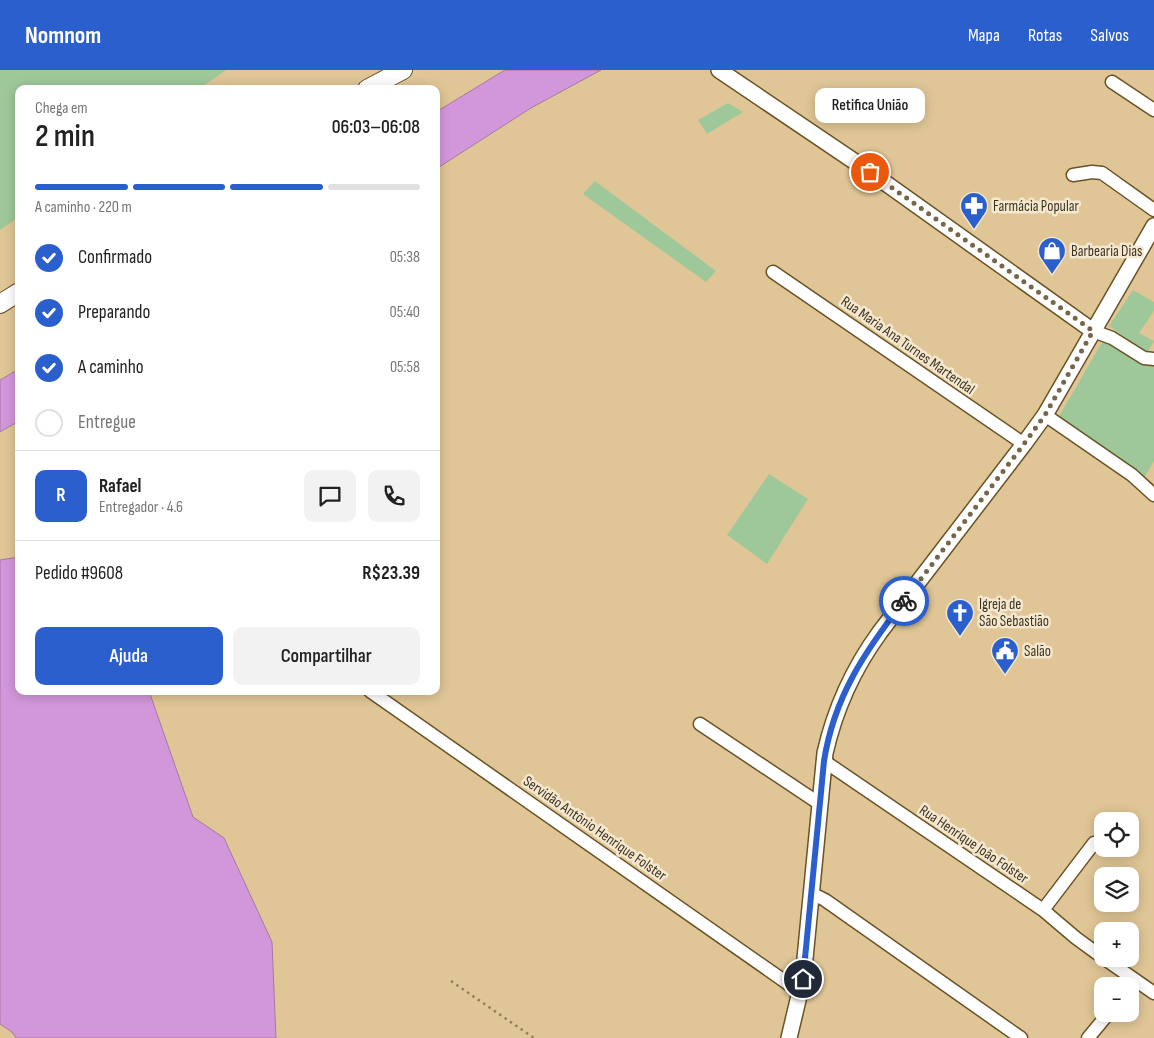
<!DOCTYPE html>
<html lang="pt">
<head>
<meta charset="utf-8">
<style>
	:root { --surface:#fff; --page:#f2f2f2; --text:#222; --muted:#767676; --line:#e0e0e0; --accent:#2a5fcd }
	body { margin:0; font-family:"Sofia Sans Condensed",sans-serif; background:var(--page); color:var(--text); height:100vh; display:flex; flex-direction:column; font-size:19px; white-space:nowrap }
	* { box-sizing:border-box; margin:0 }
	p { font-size:16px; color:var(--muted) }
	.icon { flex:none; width:28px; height:28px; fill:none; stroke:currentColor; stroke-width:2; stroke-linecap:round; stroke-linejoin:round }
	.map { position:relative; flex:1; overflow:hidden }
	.side { position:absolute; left:15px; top:15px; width:425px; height:610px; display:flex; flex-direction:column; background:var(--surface); border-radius:10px; box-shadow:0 2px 12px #0003 }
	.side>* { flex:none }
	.tools { position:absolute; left:1094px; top:742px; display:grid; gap:10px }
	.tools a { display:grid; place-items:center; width:45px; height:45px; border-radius:10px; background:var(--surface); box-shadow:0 2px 12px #0003; font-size:25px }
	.pin { position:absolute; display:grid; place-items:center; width:42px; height:42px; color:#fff; margin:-21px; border:2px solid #fff; border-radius:50%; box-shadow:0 1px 5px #0007 }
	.courier { position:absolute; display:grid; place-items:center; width:50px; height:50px; margin:-25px; border:4px solid #2a5fcd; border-radius:50%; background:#fff; color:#222; box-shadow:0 1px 6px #0007 }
	.bubble { position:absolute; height:35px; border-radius:10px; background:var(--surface); box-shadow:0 2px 12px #0003; font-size:16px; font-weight:600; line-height:35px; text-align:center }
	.summary em { font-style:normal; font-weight:600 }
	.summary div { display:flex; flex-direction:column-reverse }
	.summary { display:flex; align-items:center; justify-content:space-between; height:85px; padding:0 20px }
	h1 { font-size:32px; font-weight:600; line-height:38px }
	.bar { display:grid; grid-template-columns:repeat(4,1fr); gap:8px 5px; align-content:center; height:60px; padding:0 20px }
	.bar i { height:6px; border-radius:4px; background:var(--line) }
	.bar .selected { background:var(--accent) }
	.bar p { grid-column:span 4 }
	.line { display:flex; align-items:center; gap:12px; padding:0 20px; border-top:1px solid var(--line) }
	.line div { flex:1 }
	.round { display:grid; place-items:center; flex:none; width:52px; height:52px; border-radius:10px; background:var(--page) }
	ol { padding:0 20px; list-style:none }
	li { display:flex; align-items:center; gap:15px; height:55px }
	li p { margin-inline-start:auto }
	li .icon { padding:5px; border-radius:50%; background:var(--accent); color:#fff; stroke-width:4 }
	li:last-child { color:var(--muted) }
	li i { width:28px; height:28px; border:2px solid var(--line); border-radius:50% }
	.primary-button { display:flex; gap:10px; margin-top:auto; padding:10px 20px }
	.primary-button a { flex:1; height:58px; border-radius:10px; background:var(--accent); color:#fff; font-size:20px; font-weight:600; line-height:58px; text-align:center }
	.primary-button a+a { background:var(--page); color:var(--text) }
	header { display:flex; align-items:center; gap:30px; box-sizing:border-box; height:70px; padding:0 25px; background:var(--accent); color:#fff }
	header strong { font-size:24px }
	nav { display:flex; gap:28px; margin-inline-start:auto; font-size:18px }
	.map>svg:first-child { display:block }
</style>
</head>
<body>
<header>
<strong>Nomnom</strong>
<nav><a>Mapa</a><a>Rotas</a><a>Salvos</a></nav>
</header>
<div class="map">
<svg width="1154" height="968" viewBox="0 0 1154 968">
	<rect width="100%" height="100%" fill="#e0c696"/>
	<path fill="#9ec89a" d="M0 0H226L199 19H19V147L0 160Z
		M728 33 743 42 707 64 698 50Z
		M595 111 716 201 706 212 583 124Z
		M1133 220 1154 232V241L1139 263 1154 271 1147 283 1109 256Z
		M1106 269 1149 296H1154V391L1144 408 1058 348 1101 274Z
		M769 404 808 429 767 494 727 465Z"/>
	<path fill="#d297da" stroke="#a679a2" d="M505 0H601L531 38 436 99V42Z
		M19 299V351L0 362V310Z
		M19 487V621H149L193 747 224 768 272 872 276 968H16L12 962 0 954V490Z"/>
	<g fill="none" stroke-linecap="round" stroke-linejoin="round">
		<defs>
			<path id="minor" d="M1112 12 1154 40
				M1073 105 1092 102 1102 103 1154 140
				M773 202 1024 374
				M1093 261 1112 268 1144 288 1154 289
				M1045 345 1132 405 1154 425
				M370 621 800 922
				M700 654 820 734
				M824 691 1043 840 1076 868 1102 887
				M811 823 825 830 1021 968
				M1043 840 1094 773
				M1105 889 1154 923
				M1088 968 1108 944"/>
			<path id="major" d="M719 0 870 102 1093 261
				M789 968 803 909 825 683C835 639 853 599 880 562L1024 374 1045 345 1154 156"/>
			<path id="highway" d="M367 19 403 0
				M0 234 19 222"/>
		</defs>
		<use href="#minor" stroke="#695225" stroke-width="15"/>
		<use href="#major" stroke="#695225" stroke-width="18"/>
		<use href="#highway" stroke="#695225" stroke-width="20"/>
		<path stroke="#917f5d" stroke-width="2.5" stroke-dasharray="2.5 4" stroke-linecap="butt" d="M451 911 534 968"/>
		<use href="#minor" stroke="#fff" stroke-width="12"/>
		<use href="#major" stroke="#fff" stroke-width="15"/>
		<use href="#highway" stroke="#fff" stroke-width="18"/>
	</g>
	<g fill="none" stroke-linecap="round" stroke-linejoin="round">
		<path stroke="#77674a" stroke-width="5" stroke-dasharray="0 9" d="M870 102 1093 261 1045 345 1024 374 904 531"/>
		<path stroke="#2a5fcd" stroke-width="6" d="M803 909 824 691C834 627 865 581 904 531"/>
	</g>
	<defs>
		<symbol id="pharmacy-pin" viewBox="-11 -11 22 30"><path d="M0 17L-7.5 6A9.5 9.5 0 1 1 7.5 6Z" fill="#2a5fcd" stroke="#f5e8d0"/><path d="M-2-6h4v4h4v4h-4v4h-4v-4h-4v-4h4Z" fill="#fff"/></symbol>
		<symbol id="shop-pin" viewBox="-11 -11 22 30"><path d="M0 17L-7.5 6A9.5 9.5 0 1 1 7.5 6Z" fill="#2a5fcd" stroke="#f5e8d0"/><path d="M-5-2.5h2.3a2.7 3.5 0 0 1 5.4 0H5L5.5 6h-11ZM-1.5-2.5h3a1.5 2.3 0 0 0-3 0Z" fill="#fff"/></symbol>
		<symbol id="church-pin" viewBox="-11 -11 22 30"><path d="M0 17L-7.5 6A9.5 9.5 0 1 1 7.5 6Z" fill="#2a5fcd" stroke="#f5e8d0"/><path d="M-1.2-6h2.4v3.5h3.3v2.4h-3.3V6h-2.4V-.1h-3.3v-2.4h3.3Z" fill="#fff"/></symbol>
		<symbol id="civic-pin" viewBox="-11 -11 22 30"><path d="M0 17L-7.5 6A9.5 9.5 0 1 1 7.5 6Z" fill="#2a5fcd" stroke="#f5e8d0"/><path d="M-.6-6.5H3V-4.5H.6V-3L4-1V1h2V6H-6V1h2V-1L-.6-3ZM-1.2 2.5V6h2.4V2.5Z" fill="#fff"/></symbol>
	</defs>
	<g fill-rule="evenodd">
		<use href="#pharmacy-pin" x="958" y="120" width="32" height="43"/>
		<use href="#shop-pin" x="1036" y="165" width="32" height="43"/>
		<use href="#church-pin" x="944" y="527" width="32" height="43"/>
		<use href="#civic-pin" x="989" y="565" width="32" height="43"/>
	</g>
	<g text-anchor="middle" stroke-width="5" stroke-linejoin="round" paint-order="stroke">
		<g font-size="15" fill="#3e3421" stroke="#f5e8d0" text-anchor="start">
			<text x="993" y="141">Farmácia Popular</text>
			<text x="1071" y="186">Barbearia Dias</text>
			<text x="979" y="539">Igreja de<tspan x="979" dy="17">São Sebastião</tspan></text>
			<text x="1024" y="586">Salão</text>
		</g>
		<g font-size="15" fill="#3e3421" stroke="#f5e8d0">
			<text transform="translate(908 275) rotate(35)" y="5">Rua Maria Ana Turnes Martendal</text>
			<text transform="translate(595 758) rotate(35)" y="5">Servidão Antônio Henrique Folster</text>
			<text transform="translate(974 774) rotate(34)" y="5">Rua Henrique João Folster</text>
		</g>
	</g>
</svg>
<div class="tools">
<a><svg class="icon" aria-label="locate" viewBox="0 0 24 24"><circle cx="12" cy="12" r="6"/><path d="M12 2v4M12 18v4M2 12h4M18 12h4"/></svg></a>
<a><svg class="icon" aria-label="layers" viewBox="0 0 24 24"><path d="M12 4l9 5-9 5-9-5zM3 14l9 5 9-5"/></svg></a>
<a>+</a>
<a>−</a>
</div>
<div class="pin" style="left:870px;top:102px;background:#ea580c"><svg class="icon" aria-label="bag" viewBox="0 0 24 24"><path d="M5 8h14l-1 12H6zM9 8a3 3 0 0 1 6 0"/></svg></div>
<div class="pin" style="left:803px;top:909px;background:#1f2937"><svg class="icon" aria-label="home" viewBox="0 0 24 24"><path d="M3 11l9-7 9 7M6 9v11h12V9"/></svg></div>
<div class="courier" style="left:904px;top:531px"><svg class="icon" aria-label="bike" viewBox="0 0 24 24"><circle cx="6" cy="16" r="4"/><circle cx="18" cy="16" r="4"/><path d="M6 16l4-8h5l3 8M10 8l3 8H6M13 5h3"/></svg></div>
<div class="bubble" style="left:815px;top:18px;width:110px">Retifica União</div>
<section class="side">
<div class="summary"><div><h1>2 min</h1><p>Chega em</p></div><em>06:03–06:08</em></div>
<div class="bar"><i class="selected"></i><i class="selected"></i><i class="selected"></i><i></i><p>A caminho · 220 m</p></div>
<ol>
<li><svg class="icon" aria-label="check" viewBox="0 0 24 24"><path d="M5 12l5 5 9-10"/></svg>Confirmado<p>05:38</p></li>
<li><svg class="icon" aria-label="check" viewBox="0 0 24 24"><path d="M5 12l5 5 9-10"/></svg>Preparando<p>05:40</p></li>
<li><svg class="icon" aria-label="check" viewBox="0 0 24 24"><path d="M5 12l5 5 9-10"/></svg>A caminho<p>05:58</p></li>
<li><i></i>Entregue</li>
</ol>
<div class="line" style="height:90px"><b class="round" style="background:var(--accent);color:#fff">R</b><div><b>Rafael</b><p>Entregador · 4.6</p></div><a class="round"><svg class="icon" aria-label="chat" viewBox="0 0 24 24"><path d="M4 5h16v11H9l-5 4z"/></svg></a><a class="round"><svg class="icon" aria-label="phone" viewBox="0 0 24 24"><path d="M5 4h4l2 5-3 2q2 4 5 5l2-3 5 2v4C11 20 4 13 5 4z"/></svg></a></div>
<div class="line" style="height:65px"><div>Pedido #9608</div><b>R$23.39</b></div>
<div class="primary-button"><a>Ajuda</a><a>Compartilhar</a></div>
</section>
</div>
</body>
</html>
